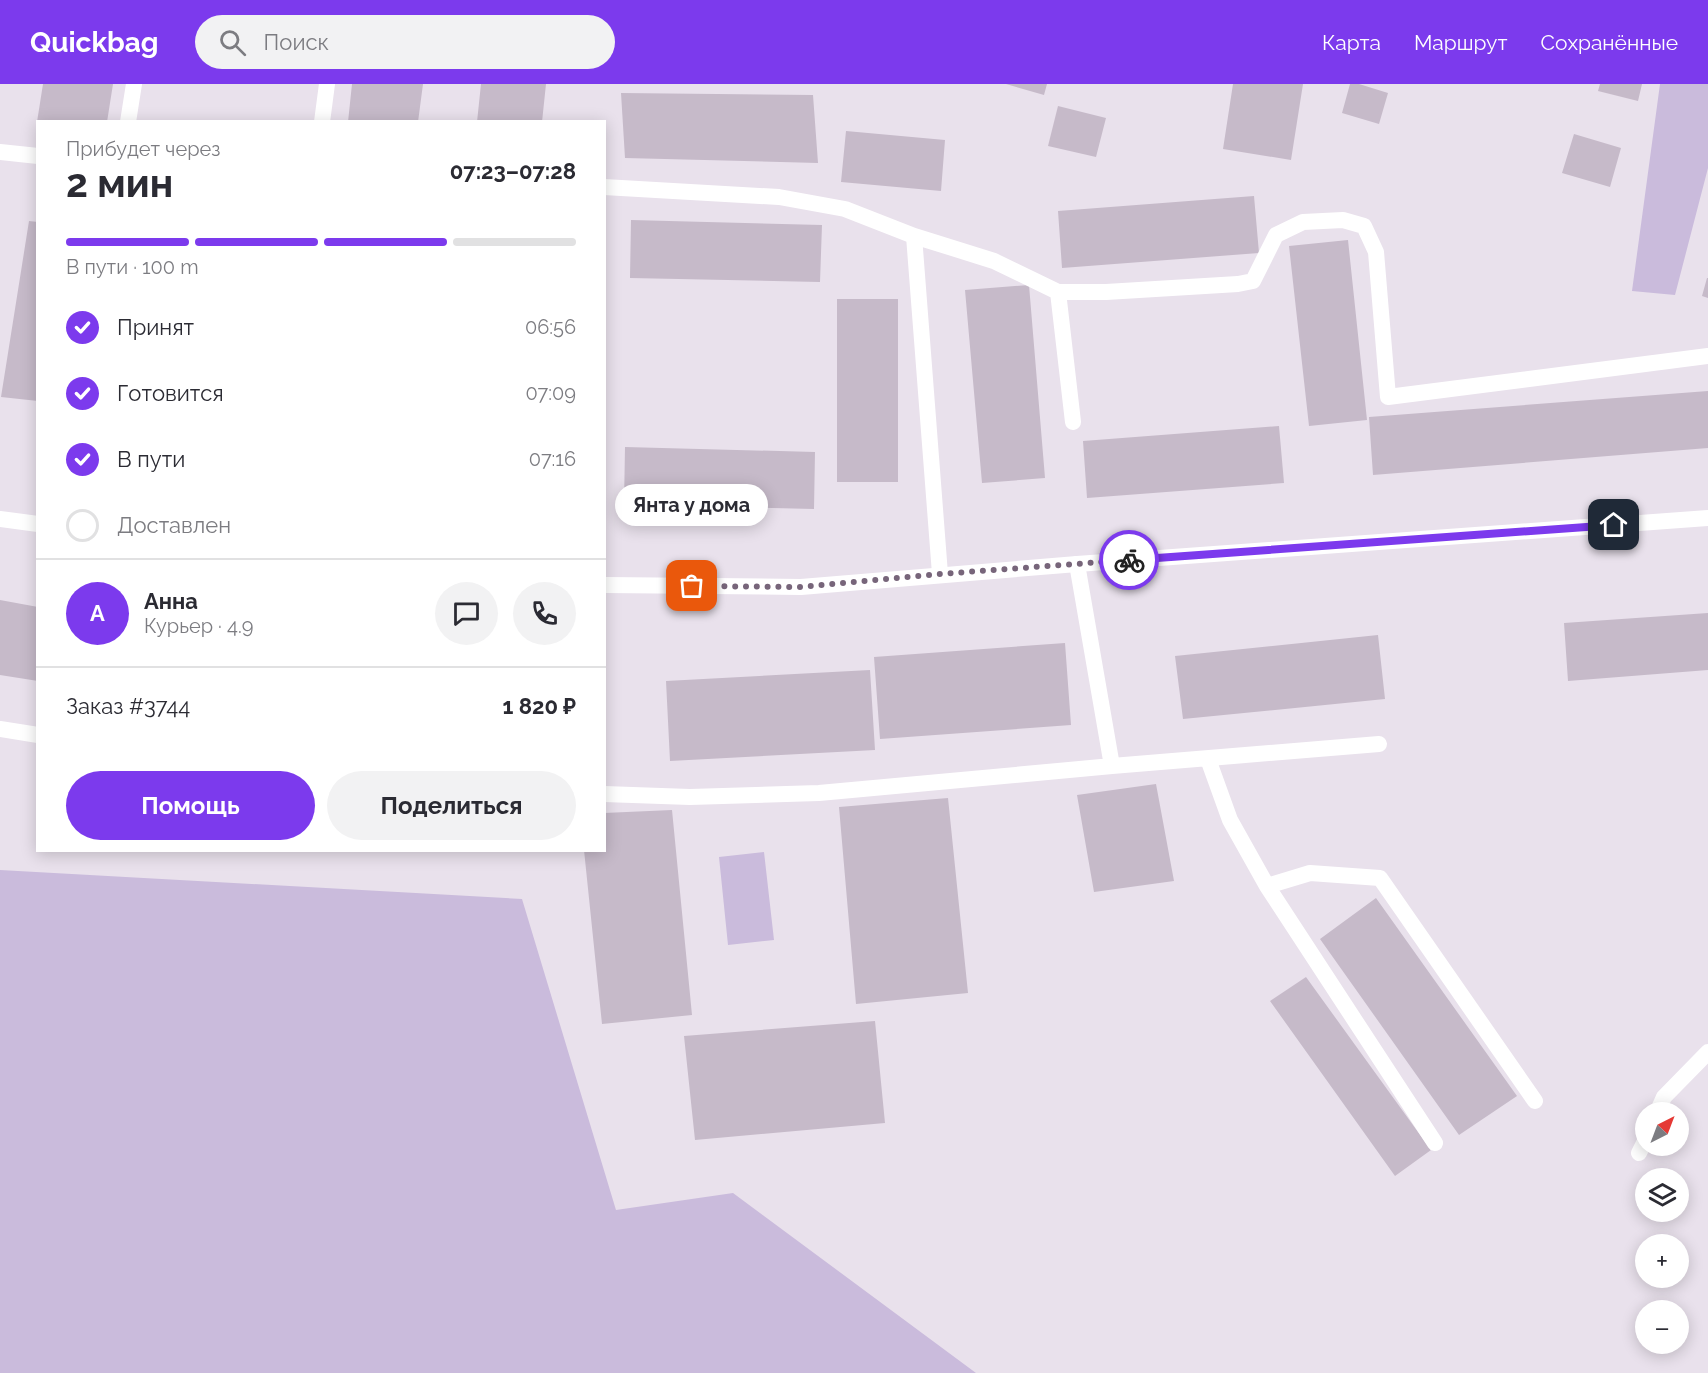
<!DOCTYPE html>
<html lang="ru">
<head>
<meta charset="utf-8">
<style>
	:root { --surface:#fff; --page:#f2f2f3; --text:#2b2b33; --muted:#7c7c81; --line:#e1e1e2; --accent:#7c3aed }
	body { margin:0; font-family:Raleway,sans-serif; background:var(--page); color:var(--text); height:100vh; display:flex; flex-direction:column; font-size:22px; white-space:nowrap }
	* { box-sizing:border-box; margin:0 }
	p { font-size:20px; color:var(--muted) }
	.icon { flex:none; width:33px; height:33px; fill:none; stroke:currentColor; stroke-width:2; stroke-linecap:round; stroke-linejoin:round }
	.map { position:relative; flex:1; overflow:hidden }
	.sheet { position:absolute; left:36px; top:36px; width:570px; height:732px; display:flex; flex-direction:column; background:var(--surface); border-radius:0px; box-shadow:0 3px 15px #0003 }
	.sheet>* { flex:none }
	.needle { width:39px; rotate:42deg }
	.tools { position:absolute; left:1635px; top:1018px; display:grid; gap:12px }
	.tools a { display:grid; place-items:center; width:54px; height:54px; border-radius:50%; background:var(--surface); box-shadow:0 3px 15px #0003; font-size:30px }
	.pin { position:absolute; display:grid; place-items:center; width:51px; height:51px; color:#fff; margin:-26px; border-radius:12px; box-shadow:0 3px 9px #0006 }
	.courier { position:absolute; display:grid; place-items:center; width:60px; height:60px; margin:-30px; border:4px solid #7c3aed; border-radius:50%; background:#fff; color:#222; box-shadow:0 2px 8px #0007 }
	.bubble { position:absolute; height:42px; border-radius:21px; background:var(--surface); box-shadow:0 3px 15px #0003; font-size:20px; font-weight:700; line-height:42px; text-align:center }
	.summary em { font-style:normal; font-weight:700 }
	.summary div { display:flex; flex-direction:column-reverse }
	.summary { display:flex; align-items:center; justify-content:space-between; height:102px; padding:0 30px }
	h1 { font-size:39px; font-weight:700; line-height:45px }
	.bar { display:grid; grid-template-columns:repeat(4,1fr); gap:9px 6px; align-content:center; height:72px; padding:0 30px }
	.bar i { height:8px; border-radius:4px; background:var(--line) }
	.bar .selected { background:var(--accent) }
	.bar p { grid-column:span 4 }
	.line { display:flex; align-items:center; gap:15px; padding:0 30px; border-top:2px solid var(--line) }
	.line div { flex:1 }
	.round { display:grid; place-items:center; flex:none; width:63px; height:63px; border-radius:32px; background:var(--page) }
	ol { padding:0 30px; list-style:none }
	li { display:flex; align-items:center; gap:18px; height:66px }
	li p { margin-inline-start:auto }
	li .icon { padding:6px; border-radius:50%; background:var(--accent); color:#fff; stroke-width:4 }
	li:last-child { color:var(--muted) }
	li i { width:33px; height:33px; border:3px solid var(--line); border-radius:50% }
	.button { display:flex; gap:12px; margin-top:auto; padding:12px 30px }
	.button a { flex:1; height:69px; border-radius:36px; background:var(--accent); color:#fff; font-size:24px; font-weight:700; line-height:69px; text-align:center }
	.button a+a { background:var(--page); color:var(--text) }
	header { display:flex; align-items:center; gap:36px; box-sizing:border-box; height:84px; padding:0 30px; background:var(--accent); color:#fff }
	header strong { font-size:28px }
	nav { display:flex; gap:33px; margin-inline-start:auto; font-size:21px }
	.search { width:420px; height:54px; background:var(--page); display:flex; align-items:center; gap:15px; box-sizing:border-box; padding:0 21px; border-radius:33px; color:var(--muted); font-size:22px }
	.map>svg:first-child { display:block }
</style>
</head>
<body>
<header>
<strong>Quickbag</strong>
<div class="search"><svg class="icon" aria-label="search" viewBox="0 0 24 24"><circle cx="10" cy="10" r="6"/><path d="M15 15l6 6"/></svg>Поиск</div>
<nav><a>Карта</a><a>Маршрут</a><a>Сохранённые</a></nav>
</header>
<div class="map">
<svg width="1708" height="1289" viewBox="0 0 1708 1289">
	<rect width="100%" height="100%" fill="#e9e1ec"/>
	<path fill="#cabbdc" d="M1660 0H1708V84L1675 211 1632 207Z
		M764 768 774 856 728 861 719 773Z
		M0 786 522 815 616 1126 733 1109 976 1289H0Z"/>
	<path fill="#c6bac9" d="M43 0H113L107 38H37Z
		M352 0H423L418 38H348Z
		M481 0H546L542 38H477Z
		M1006 0H1047L1044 11Z
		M1233 0H1303L1291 76 1223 65Z
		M1350 0H1359L1388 9 1379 40 1342 29Z
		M1600 0H1642L1638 17 1598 7Z
		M621 9 813 11 818 79 625 74Z
		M1058 22 1106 34 1096 73 1048 62Z
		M846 47 945 56 941 107 841 98Z
		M1574 50 1621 64 1610 103 1562 89Z
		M1254 112 1259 169 1062 184 1058 127Z
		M631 136 822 141 820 198 630 194Z
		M29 137 38 138V317L1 313Z
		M1348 156 1367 336 1309 342 1289 162Z
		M1707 194H1708V214L1702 212Z
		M1029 201 1045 394 982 399 965 206Z
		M837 215H898V398H837Z
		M1708 307V364L1373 391 1369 333Z
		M1279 342 1284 399 1087 414 1083 357Z
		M625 363 815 368 814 425 624 420Z
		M0 516 38 523V597L0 591Z
		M1708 529V586L1568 597 1564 539Z
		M1378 551 1385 615 1183 635 1175 572Z
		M1065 559 1071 641 880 655 874 573Z
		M870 586 875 666 670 677 666 597Z
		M1156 700 1174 797 1094 808 1077 711Z
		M948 714 968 909 856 920 839 723Z
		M672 726 692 931 602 940 584 766H604V729Z
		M1376 814 1517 1012 1459 1051 1320 855Z
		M1306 893 1431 1066 1395 1092 1270 917Z
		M875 937 885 1039 695 1056 684 952Z"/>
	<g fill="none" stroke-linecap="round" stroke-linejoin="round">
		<path stroke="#fff" stroke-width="16" d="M128 38 134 0
			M322 38 327 0
			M0 68 38 72
			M604 103 779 113 845 125 914 152 940 490
			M914 152 994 177 1058 208H1106L1238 200 1253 197 1276 151 1303 138 1343 136 1364 142 1376 168 1388 313 1708 272
			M1058 208 1073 338
			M0 645 38 651
			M1208 675 1230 736 1267 802 1435 1059
			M1112 682 1379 660
			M604 710 690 713 819 709 1112 682 1077 480
			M1267 802 1310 789 1380 794 1535 1017
			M1657 1029 1664 1013 1708 968
			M1639 1069 1646 1055"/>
		<path stroke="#fff" stroke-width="16" d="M0 435 38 440
			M604 501 801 503 1077 480 1708 434"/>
	</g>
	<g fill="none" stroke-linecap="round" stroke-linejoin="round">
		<path stroke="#77657a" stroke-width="6" stroke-dasharray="0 10.8" d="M692 502 801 503 940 490 1129 476"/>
		<path stroke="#7c3aed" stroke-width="8" d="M1129 476 1614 441"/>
	</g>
</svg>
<div class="tools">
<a><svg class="needle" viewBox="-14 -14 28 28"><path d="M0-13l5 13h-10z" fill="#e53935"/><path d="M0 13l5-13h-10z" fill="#7c7c81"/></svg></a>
<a><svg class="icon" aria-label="layers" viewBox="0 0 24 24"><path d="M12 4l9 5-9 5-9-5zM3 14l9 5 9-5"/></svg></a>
<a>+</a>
<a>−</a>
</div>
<div class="pin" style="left:692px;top:502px;background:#ea580c"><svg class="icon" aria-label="bag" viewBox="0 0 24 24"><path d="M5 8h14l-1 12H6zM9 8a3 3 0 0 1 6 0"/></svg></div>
<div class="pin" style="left:1614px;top:441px;background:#1f2937"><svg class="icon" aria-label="home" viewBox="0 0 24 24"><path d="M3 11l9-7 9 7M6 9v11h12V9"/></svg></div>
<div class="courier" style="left:1129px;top:476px"><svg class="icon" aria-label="bike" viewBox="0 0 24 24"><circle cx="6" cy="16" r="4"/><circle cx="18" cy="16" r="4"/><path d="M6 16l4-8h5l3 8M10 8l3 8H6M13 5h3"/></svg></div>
<div class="bubble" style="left:615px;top:400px;width:153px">Янта у дома</div>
<section class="sheet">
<div class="summary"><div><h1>2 мин</h1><p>Прибудет через</p></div><em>07:23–07:28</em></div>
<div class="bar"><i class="selected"></i><i class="selected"></i><i class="selected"></i><i></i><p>В пути · 100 m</p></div>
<ol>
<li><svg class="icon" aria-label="check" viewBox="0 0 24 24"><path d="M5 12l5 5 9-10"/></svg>Принят<p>06:56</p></li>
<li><svg class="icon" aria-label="check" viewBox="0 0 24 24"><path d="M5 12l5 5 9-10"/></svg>Готовится<p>07:09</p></li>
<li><svg class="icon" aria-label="check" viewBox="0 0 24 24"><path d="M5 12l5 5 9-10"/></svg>В пути<p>07:16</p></li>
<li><i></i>Доставлен</li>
</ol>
<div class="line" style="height:108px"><b class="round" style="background:var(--accent);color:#fff">А</b><div><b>Анна</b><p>Курьер · 4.9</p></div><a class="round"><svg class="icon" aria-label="chat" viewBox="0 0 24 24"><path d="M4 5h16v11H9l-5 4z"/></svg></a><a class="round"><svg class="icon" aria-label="phone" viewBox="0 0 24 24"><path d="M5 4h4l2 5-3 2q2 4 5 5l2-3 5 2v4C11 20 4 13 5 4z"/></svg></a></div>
<div class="line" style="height:78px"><div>Заказ #3744</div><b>1 820 ₽</b></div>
<div class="button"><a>Помощь</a><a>Поделиться</a></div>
</section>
</div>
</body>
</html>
